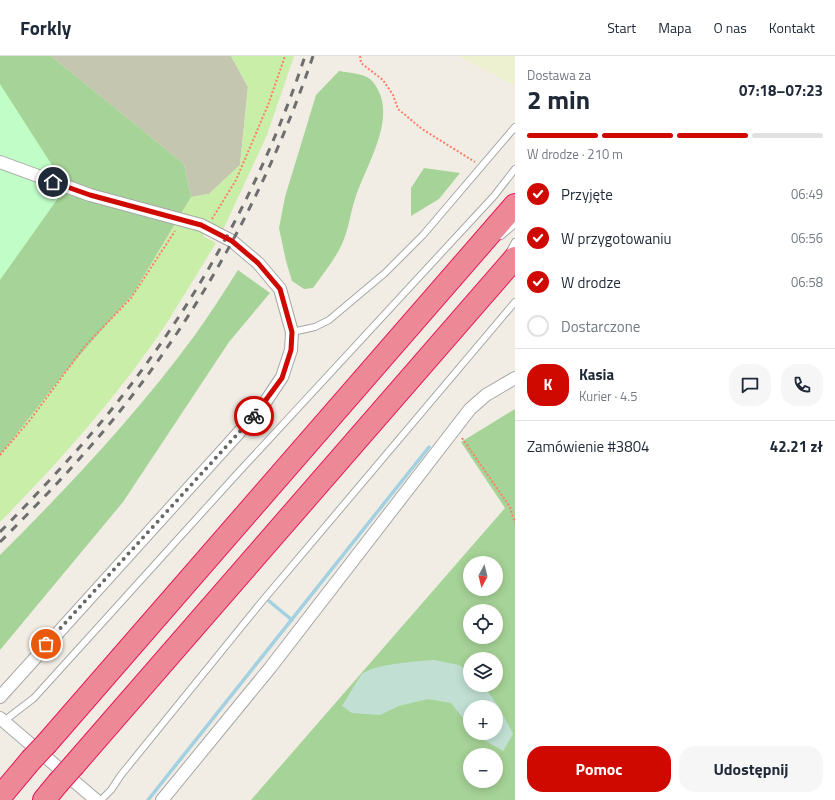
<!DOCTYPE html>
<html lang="pl">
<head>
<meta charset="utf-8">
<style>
	:root { --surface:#fff; --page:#f6f6f7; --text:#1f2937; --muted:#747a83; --line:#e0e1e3; --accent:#cf0800 }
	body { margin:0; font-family:"Titillium Web",sans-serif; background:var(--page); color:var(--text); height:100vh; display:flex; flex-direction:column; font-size:15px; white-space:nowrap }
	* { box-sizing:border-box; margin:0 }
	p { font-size:13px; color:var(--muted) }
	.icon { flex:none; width:22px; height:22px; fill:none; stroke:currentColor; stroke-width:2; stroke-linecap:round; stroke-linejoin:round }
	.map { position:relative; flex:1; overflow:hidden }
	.details { display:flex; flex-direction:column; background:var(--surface); width:320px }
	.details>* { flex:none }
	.needle { width:26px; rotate:187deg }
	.buttons { position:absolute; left:463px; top:500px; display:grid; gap:8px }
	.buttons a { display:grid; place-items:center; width:40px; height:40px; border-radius:50%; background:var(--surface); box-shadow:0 2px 10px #0003; font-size:20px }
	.pin { position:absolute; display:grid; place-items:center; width:34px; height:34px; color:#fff; margin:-17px; border:2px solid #fff; border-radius:50%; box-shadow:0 1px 4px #0007 }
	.courier { position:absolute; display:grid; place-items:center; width:40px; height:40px; margin:-20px; border:3px solid #cf0800; border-radius:50%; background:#fff; color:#222; box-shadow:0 1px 5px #0007 }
	.overview em { font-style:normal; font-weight:700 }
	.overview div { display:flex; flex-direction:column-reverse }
	.overview { display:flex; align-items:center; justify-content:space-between; height:68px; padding:0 12px }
	h1 { font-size:26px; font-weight:700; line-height:30px }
	.bar { display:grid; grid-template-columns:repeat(4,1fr); gap:6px 4px; align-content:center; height:48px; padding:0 12px }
	.bar i { height:5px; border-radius:3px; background:var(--line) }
	.bar .selected { background:var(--accent) }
	.bar p { grid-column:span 4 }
	.line { display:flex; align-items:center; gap:10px; padding:0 12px; border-top:1px solid var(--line) }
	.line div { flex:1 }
	.round { display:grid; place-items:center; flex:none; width:42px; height:42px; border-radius:16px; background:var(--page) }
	ol { padding:0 12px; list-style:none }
	li { display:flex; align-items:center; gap:12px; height:44px }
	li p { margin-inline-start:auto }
	li .icon { padding:4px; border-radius:50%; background:var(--accent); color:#fff; stroke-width:4 }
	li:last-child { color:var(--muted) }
	li i { width:22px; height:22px; border:2px solid var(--line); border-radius:50% }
	.button { display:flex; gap:8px; margin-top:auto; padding:8px 12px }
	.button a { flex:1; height:46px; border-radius:16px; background:var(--accent); color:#fff; font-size:16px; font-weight:700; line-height:46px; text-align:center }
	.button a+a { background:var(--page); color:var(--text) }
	header { display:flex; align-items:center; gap:24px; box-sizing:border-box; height:56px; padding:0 20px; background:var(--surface); border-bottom:1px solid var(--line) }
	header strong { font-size:19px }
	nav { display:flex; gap:22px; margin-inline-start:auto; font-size:14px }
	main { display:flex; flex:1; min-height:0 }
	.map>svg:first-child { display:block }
</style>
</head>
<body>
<header>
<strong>Forkly</strong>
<nav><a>Start</a><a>Mapa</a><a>O nas</a><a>Kontakt</a></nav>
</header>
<main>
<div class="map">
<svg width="515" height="744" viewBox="0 0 515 744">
	<rect width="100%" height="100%" fill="#f1ede5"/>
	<path fill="#c5c6b0" d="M51 0H231L248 31 240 109 209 138 191 141 184 108Z"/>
	<path fill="#edf1cf" d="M459 0H515V30Z"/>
	<path fill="#c8eea8" d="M231 0H294L267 79 223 174 206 165 181 158 191 141 209 138 240 109 248 31Z
		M175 168 205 176 203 180 216 187C196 219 177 252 156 283 110 349 56 409 0 466V399L66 315 133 238Z"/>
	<path fill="#a6d397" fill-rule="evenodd" d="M0 0H51L184 108 191 141 133 238 66 315 0 399Z
		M339 15C349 17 366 17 373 26 400 60 366 108 355 143 350 158 348 178 340 192 333 206 322 219 313 232L304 233 292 225 286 205 279 172 285 141 316 39Z
		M424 112 460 117 439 143 411 160V132Z
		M238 214 270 237 229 286 123 446 0 594V499C69 430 137 358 195 279 210 258 224 236 238 214Z
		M515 353V744H251L505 452 461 386ZM470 507H496V533H470ZM470 555H496V581H470ZM470 603H496V629H470ZM470 651H496V677H470ZM470 699H496V725H470Z"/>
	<path fill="#c1e0d3" d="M434 604 459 609 470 617V629H483L499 651 513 678 503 695 484 684 476 677H496V651H470V671L451 647 428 643 399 650 380 659 352 657 342 650C346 644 360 620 362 618 375 608 417 605 434 604Z"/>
	<path fill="#c0fdc7" d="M0 28 66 131 0 224Z"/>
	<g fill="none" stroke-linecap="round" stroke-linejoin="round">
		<path stroke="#a3d1e1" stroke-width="3.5" d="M269 545 292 564
			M148 744 429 391"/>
		<defs>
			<path id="service" d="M501 180 515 168
				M508 199 515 186
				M292 276 315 271 329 264 385 217 423 179 515 71
				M4 665 34 642 236 419 494 140 515 113
				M101 744 111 734 121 719 259 549 515 246"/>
			<path id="minor" d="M0 106 90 139 201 169 232 185 258 207 280 233 292 276 291 294 282 321 262 351 0 641
				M0 662 96 744
				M162 744 270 612 470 353 486 339 515 322"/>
			<path id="motorway" d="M47 687 515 149
				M74 709 515 202
				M0 741 31 704
				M44 744 58 727"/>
		</defs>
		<use href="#service" stroke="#a7a7a7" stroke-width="8"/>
		<use href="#minor" stroke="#a7a7a7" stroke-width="14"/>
		<use href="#motorway" stroke="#e71a58" stroke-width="24"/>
		<path stroke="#ff7e68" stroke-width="2" stroke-dasharray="2 2" stroke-linecap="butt" d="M360 0 361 7 383 24 393 39 398 53 422 73 475 106
			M212 163 236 124 268 49 285 0
			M462 382 510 451 515 467
			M0 399 30 364 85 290 131 242 175 175"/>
		<use href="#service" stroke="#fff" stroke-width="6"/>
		<use href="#minor" stroke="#fff" stroke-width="12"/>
		<use href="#motorway" stroke="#ed8897" stroke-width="22"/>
		<path stroke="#6e6e6e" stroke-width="3" stroke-dasharray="8 8" stroke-linecap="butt" d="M0 476C39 436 77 396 112 353 196 248 263 128 305 0
			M0 486C45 441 89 395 128 345 209 241 271 124 313 0"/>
		<defs>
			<path id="motorway-bridge" d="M31 704 47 687
				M58 727 74 709"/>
		</defs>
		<use href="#motorway-bridge" stroke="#e71a58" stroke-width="24" stroke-linecap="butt"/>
		<use href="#motorway-bridge" stroke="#ed8897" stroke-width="22"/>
	</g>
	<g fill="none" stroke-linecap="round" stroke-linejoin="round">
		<path stroke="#696865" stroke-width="4" stroke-dasharray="0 7.2" d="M46 588 254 360"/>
		<path stroke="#cf0800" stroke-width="5" d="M53 126 90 139 201 169 232 185 258 207 280 233 292 276 291 294 282 322 254 360"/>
	</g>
</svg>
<div class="buttons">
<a><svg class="needle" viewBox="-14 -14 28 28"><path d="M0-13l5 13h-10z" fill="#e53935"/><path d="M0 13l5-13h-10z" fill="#747a83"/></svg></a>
<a><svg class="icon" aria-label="locate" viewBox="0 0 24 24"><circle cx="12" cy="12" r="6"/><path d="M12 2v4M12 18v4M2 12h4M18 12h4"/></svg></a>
<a><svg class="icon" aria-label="layers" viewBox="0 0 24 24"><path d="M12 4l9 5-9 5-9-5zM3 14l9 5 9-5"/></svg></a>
<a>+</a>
<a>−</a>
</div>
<div class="pin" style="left:46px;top:588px;background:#ea580c"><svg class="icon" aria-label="bag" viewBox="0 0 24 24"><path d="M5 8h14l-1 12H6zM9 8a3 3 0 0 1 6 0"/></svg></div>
<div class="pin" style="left:53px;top:126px;background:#1f2937"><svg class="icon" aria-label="home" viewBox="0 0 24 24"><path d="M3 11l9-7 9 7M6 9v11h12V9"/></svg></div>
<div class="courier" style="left:254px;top:360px"><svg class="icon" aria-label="bike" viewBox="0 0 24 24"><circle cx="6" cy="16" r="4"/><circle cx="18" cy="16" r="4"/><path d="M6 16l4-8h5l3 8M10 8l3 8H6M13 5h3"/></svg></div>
</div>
<section class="details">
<div class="overview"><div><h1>2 min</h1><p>Dostawa za</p></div><em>07:18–07:23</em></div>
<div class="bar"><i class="selected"></i><i class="selected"></i><i class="selected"></i><i></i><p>W drodze · 210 m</p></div>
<ol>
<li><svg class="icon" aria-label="check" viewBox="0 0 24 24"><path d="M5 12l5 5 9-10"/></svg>Przyjęte<p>06:49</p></li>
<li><svg class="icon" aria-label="check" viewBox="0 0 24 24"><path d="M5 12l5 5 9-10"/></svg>W przygotowaniu<p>06:56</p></li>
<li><svg class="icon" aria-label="check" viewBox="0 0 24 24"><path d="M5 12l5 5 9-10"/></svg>W drodze<p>06:58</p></li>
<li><i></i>Dostarczone</li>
</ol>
<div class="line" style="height:72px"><b class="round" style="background:var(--accent);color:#fff">K</b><div><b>Kasia</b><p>Kurier · 4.5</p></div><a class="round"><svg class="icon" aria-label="chat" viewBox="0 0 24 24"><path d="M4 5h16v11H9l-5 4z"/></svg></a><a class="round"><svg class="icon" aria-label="phone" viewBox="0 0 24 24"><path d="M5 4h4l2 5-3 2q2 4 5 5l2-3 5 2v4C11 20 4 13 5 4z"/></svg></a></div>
<div class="line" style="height:52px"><div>Zamówienie #3804</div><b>42.21 zł</b></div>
<div class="button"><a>Pomoc</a><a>Udostępnij</a></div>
</section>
</main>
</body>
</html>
